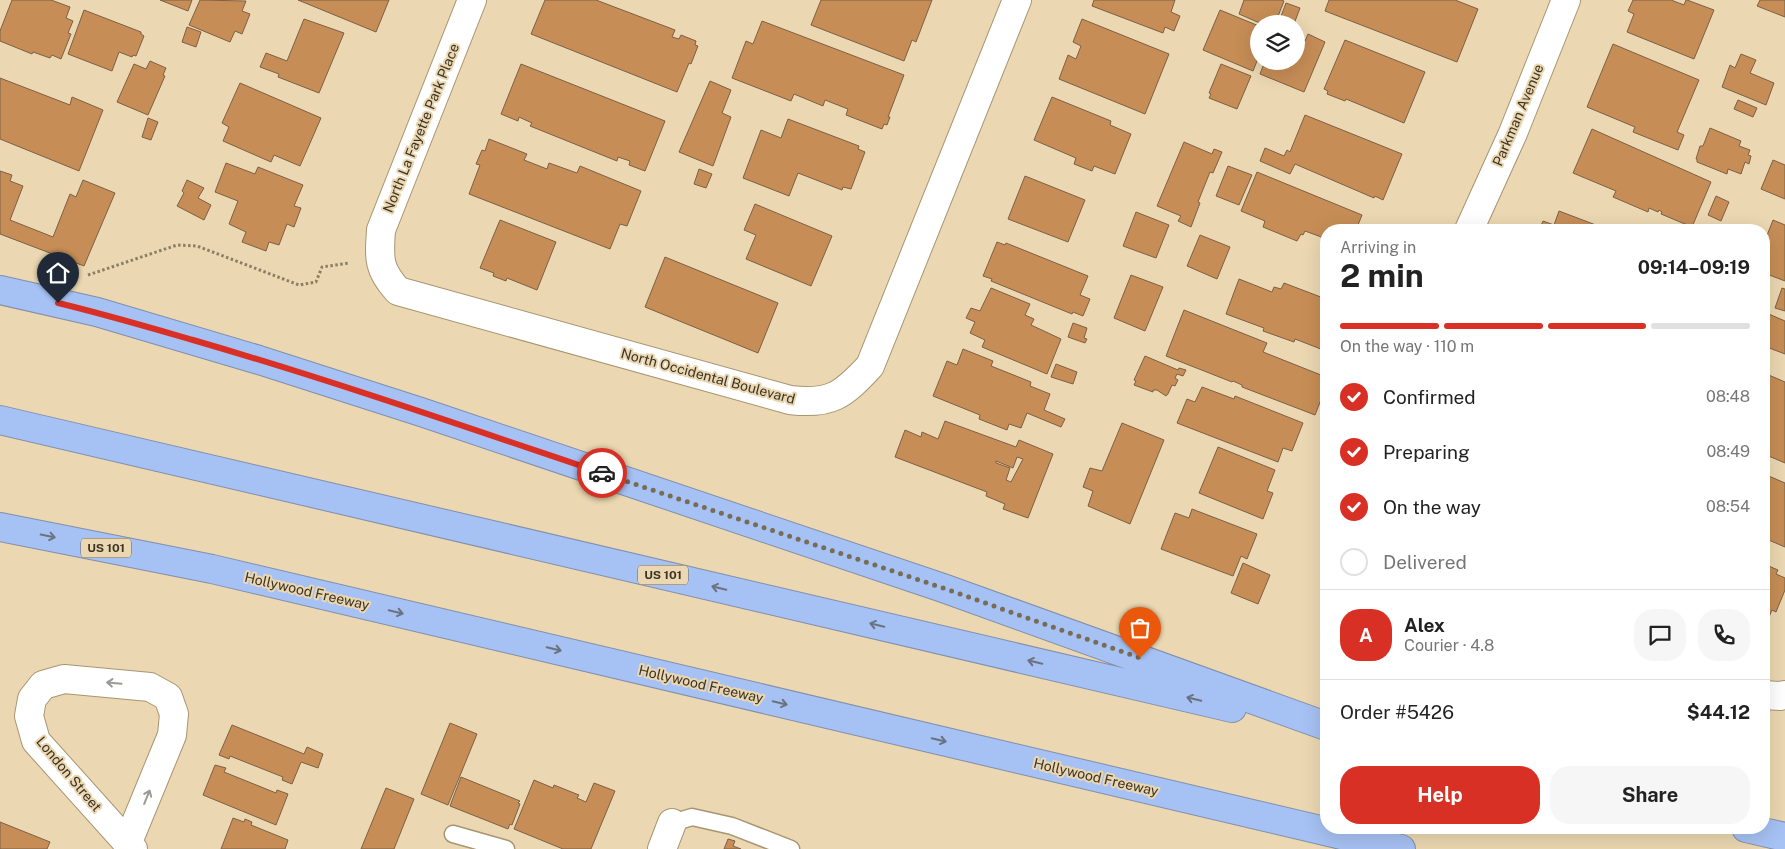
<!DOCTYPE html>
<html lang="en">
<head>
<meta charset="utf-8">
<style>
	:root { --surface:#fff; --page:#f6f6f6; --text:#222; --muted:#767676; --line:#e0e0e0; --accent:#d93025 }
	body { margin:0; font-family:"Public Sans",sans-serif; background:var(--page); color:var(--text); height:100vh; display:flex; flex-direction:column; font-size:19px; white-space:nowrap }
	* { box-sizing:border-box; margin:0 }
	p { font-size:16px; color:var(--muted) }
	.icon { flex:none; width:28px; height:28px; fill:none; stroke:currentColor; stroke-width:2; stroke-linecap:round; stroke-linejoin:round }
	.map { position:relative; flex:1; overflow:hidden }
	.panel { position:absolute; left:1320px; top:224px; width:450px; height:610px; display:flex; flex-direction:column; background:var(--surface); border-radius:20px; box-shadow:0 5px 20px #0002 }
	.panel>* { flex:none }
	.fabs { position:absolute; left:1250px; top:15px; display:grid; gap:10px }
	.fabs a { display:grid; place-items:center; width:55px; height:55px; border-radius:50%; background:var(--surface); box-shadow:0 5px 20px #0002; font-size:25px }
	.pin { position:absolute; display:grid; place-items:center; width:42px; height:42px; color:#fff; margin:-51px -21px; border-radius:50% 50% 50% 0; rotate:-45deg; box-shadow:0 0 5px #0007 }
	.pin .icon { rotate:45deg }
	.courier { position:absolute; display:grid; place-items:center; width:50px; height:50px; margin:-25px; border:4px solid #d93025; border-radius:50%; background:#fff; color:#222; box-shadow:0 1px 6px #0007 }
	.headline em { font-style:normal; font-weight:700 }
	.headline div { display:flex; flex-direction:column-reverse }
	.headline { display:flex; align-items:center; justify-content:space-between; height:85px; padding:0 20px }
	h1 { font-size:32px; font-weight:700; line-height:38px }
	.bar { display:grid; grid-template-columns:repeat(4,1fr); gap:8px 5px; align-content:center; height:60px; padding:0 20px }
	.bar i { height:6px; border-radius:4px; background:var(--line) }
	.bar .on { background:var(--accent) }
	.bar p { grid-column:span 4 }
	.line { display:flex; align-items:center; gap:12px; padding:0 20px; border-top:1px solid var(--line) }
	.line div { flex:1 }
	.round { display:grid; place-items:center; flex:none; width:52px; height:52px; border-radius:20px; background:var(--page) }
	ol { padding:0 20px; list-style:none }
	li { display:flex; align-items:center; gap:15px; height:55px }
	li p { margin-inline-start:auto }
	li .icon { padding:5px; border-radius:50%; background:var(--accent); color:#fff; stroke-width:4 }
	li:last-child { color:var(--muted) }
	li i { width:28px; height:28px; border:2px solid var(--line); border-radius:50% }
	.action { display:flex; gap:10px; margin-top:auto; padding:10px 20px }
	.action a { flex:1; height:58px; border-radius:20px; background:var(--accent); color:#fff; font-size:20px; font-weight:700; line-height:58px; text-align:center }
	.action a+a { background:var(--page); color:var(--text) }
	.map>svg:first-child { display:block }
</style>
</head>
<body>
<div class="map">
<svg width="1785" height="849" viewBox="0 0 1785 849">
	<rect width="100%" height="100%" fill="#ebd7b1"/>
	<path fill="#c68d56" stroke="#7d6045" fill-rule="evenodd" d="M12 0H51L70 7 66 18 73 21 68 33 71 34 61 59 52 55 50 58 33 52 32 54 0 41V31Z
		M160 0H192L188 11Z
		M200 0 246 1 242 11 250 14 242 34 235 31 230 42 189 25Z
		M298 0H389L376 32Z
		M545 0H596L675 30 672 37 679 39 681 35 696 41 695 45 698 46 691 64 689 63 677 92 531 34Z
		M821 0H932L916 42 912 40 904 61 811 25Z
		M1094 0H1175L1171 12 1180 16 1174 31 1165 27 1163 33 1092 6Z
		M1244 0H1281L1284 1 1275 24H1262L1239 14Z
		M1329 0H1455L1478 9 1457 62 1325 11Z
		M1633 0H1671L1684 5 1686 0H1687L1714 10 1694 59 1627 32 1634 14 1628 11Z
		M1760 0H1785V17L1757 6Z
		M1286 3 1300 8 1294 24 1280 19Z
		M84 10 141 32V34L144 36 136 56 133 55 132 57 119 52 112 71 68 54Z
		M1220 10 1259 26V56L1253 71 1203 50Z
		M304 19 344 33 319 93 278 77 279 74 260 67 266 53 287 61Z
		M1082 19 1169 54 1145 114 1059 79 1068 55 1076 59 1081 46 1073 42Z
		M762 21 904 75 888 117H890L887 125 884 124 882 129 846 115 848 109 825 100 823 106 794 94 791 101 732 78 746 41 753 44Z
		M187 27 201 32 196 47 182 42Z
		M1308 34 1325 42 1304 92 1260 74 1265 61H1296V38L1305 41Z
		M1345 40 1425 72 1404 123 1346 99 1345 101 1327 94 1328 91 1324 89Z
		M1613 44 1699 80 1677 132 1684 135 1678 150 1633 132 1635 127 1587 107Z
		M1741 54 1756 60 1750 73 1774 83 1766 105 1722 87 1730 65 1735 68Z
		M150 61 166 68 163 75 165 76 148 115 117 102 134 64 146 69Z
		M521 64 665 121 645 171 629 165 630 161 618 157 617 161 530 126 532 123 519 117 518 121 501 114Z
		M1221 64 1251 76 1237 109 1209 98 1211 94 1209 93Z
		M0 78 70 105 72 97 103 110 79 171 0 139Z
		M710 81 731 90 722 113 731 117 713 166 679 152Z
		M240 83 321 118 300 166 274 155 271 162 223 141 229 127 222 123Z
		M1052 97 1111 121 1110 125 1131 134 1115 174 1094 166 1092 171 1074 164 1076 158 1034 140Z
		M1738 100 1757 108 1753 117 1734 109Z
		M1305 115 1402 154 1383 200 1375 196 1374 198 1295 164 1290 174 1260 161 1265 148 1284 156 1287 150 1290 152Z
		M148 118 158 122 151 140 142 137Z
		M788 119 859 146 858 149 865 152 851 189 843 187 842 190 798 173 789 196 743 178 761 130 781 138Z
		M1710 128 1741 141 1739 146 1750 150 1748 155 1751 156 1749 164 1745 162 1741 174 1728 169 1727 174 1697 162V159H1696L1700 146H1703Z
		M1592 129 1711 182 1692 227 1661 214 1662 212 1659 210 1658 212 1649 208 1648 212 1613 197 1616 191 1573 173Z
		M489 139 527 154 524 160 547 169 549 163 577 173 580 166 641 191 627 226 620 224 610 249 469 194 480 165 476 164 482 150 485 151Z
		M1184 142 1212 154 1214 149 1222 152 1213 173 1210 172 1198 202 1200 203 1191 227 1178 221 1181 216 1157 206Z
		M1773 160 1785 165V199L1761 189Z
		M226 163 255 174 258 167 303 185 294 206 301 208 294 227 287 224 279 245 269 242 266 251 242 242 246 232 229 224 238 201 215 192Z
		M1228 166 1252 175 1239 205 1216 196Z
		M699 169 712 174 706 188 694 184Z
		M0 171 12 175 10 181 23 186 10 220 53 237 70 194 76 197 83 180 115 193 84 266 0 234Z
		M1257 172 1362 215 1356 230H1326V242L1323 240 1324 238 1305 231 1303 235 1301 234 1297 241 1263 227 1265 221 1241 211Z
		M1025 176 1085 200 1068 242 1008 219Z
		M187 180 204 188 198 198 211 205 204 220 177 206 184 193 182 191Z
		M1716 196 1729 202 1721 221 1708 215Z
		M755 204 832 236 811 286 746 259 756 235 744 230Z
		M1559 211 1609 230H1539L1543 221 1554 225Z
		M1136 212 1169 225 1156 258 1123 246Z
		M500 220 556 242 537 290 507 278 506 281 493 276 494 273 480 268Z
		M1773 220 1785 225V281L1764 273V243Z
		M1200 235 1230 247 1217 279 1187 266Z
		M997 242 1005 245 1006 243 1088 276 1080 295 1090 299 1083 316 1073 312 1072 314 991 281 992 279 983 276Z
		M665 257 778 303 758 353 645 307Z
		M1131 275 1163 287 1145 331 1114 318Z
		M1239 279 1272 292 1274 287 1281 289 1284 283 1326 299V351L1295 339 1294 342 1263 331 1264 328 1226 314Z
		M991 288 1030 304 1025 315 1034 319 1031 325 1061 339 1047 374 982 347 985 340 970 333 975 322 966 318 971 308 980 311Z
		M1782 288 1785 289V311L1775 308Z
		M1184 310 1267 343 1263 352 1326 377 1322 385 1326 387 1315 415 1242 387V385L1233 381 1232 382 1166 356Z
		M1764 312 1785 321V354L1764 346Z
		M1073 323 1087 328 1084 338 1087 339 1085 343 1068 337Z
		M963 349 993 361 991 366 1031 382 1030 386 1050 394 1044 410 1065 419 1061 427 1027 413 1021 428 1009 424 1007 430 979 419 980 415 933 396 947 361 957 365Z
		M1145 356 1178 370 1179 368 1186 370 1183 376 1177 374 1175 378 1178 380 1175 386 1172 385 1168 394 1166 396 1157 390H1153V392L1134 385 1136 381 1134 380Z
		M1056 364 1077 372 1073 384 1051 377Z
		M1764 373 1785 382V463L1764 454Z
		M1202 387 1234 399 1235 396 1303 423 1292 451 1283 448 1278 462 1177 423 1187 399 1195 402Z
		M945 421 1016 447 1019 440 1053 454 1028 518 1003 509 1005 504 986 496 987 492 895 457 905 430 921 437 922 432 938 439ZM1017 457 1023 459 1011 482 1006 480 1010 468 996 463V461L1013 468Z
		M1122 423 1164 440 1130 524 1088 506 1093 491 1083 487 1090 468 1102 471Z
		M1218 447 1275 470 1267 491 1273 493 1263 519 1199 493Z
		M1764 474 1785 483V547L1764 538Z
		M1192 509 1257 534 1247 559 1241 556 1233 576 1161 549 1175 513 1189 518Z
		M1243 563 1270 575 1258 604 1231 593Z
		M1764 564 1778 570 1776 574 1785 578V590L1776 612 1772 610 1765 626 1764 625Z
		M450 723 477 734 448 805 421 794Z
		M232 725 304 754 307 747 323 754 318 768 301 762 292 784 282 780 283 777 230 756 229 759 219 755Z
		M215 765 226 768 224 772 276 793 277 790 288 794 276 825 203 795Z
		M461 777 520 801 518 803 520 804 512 825 510 824 508 829 450 806Z
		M534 780 553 788 554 785 579 795 577 798 586 802 594 783 615 791 591 849H563L514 829Z
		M386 788 414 799 394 849H361Z
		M233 818 244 822 245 819 252 822 251 825 288 840 285 849H221Z
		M0 822 50 842 47 849H0Z
		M728 839 735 841 733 846 741 849H724Z"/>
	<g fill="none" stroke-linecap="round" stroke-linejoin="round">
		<defs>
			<path id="service" d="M672 823 692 817 732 826 791 849
				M453 834 506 849"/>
			<path id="minor" d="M472 0 381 230C379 259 378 269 398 291L790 400C831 405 843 395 870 366L1017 0
				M1469 230 1513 133 1566 0
				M1764 695 1780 696 1785 695
				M128 842 172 735 174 714 168 697 150 687 64 679 43 685 32 699 29 716 36 741 133 849
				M662 849 672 823"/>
			<path id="motorway" d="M0 290 97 312 259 360 421 412 943 588 1326 726
				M0 420 1232 708
				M0 527 212 569 1401 849
				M1746 828 1785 837"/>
		</defs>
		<use href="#service" stroke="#a89571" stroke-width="19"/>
		<use href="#minor" stroke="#a89571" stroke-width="30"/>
		<use href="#motorway" stroke="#818fab" stroke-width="30"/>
		<path stroke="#8c7e65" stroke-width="3" stroke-dasharray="2.5 2.5" stroke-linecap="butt" d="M88 275 177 245 197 246 299 285 316 282 322 267 349 263"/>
		<use href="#service" stroke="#fff" stroke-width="16"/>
		<use href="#minor" stroke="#fff" stroke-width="28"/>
		<use href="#motorway" stroke="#a6c1f3" stroke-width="28"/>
	</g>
	<defs><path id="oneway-shaft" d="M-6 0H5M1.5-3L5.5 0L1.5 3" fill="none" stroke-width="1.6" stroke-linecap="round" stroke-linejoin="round" transform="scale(1.25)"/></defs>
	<g stroke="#6b7381">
		<use href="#oneway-shaft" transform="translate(48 536) rotate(11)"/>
		<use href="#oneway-shaft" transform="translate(719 588) rotate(-167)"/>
		<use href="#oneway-shaft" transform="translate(396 612) rotate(13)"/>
		<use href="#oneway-shaft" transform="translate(877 625) rotate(-167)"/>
		<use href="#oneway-shaft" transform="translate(554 649) rotate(13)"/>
		<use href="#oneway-shaft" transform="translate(1035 662) rotate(-167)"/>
		<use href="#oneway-shaft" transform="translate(1194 699) rotate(-167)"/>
		<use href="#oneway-shaft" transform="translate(780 703) rotate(13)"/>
		<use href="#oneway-shaft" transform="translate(939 740) rotate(13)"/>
	</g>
	<g stroke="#9d9992">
		<use href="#oneway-shaft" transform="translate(114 683) rotate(-175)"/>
		<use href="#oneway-shaft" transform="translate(147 797) rotate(-68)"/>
	</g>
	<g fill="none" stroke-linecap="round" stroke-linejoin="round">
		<path stroke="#796c55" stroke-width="5" stroke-dasharray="0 9" d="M602 473 943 588 1140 658"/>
		<path stroke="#d93025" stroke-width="6" d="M58 303C104 314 148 327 193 340 331 380 466 427 602 473"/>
	</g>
	<g text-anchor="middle" stroke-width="4" stroke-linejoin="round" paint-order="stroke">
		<g fill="#ebd7b1" stroke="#70644e" stroke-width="1">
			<rect x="81" y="538.5" width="50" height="19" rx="4"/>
			<rect x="638" y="565.5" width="50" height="19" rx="4"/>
		</g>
		<g font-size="12" font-weight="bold" fill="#3b3324">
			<text x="106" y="552">US 101</text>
			<text x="663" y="579">US 101</text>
		</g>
		<g font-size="14" fill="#3b3324" stroke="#ebd7b1">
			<text transform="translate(1518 115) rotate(-67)" y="5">Parkman Avenue</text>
			<text transform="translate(421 128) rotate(-68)" y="5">North La Fayette Park Place</text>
			<text transform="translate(708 376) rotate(15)" y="5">North Occidental Boulevard</text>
			<text transform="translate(307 591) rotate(13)" y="5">Hollywood Freeway</text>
			<text transform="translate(701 684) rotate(13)" y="5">Hollywood Freeway</text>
			<text transform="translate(69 774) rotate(50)" y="5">London Street</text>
			<text transform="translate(1096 777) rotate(13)" y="5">Hollywood Freeway</text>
		</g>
	</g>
</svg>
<div class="fabs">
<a><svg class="icon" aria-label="layers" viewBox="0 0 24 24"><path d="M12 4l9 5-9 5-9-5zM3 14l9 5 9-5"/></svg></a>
</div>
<div class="pin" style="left:1140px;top:658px;background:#ea580c"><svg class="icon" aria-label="bag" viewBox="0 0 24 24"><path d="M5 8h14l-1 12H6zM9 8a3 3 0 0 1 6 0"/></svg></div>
<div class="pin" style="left:58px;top:303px;background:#1f2937"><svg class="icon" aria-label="home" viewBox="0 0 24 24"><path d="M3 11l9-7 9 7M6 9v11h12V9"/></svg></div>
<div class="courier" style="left:602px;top:473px"><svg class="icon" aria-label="car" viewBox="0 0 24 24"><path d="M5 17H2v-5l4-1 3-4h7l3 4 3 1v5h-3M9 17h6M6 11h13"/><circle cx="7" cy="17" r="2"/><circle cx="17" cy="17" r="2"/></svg></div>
<section class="panel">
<div class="headline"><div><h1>2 min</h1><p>Arriving in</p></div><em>09:14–09:19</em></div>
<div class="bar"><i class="on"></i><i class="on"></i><i class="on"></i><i></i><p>On the way · 110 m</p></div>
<ol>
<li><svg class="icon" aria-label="check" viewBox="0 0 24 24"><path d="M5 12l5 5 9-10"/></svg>Confirmed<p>08:48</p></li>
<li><svg class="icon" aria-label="check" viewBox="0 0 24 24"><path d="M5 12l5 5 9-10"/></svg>Preparing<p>08:49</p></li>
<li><svg class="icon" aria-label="check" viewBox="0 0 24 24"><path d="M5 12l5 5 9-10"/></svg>On the way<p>08:54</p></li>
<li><i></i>Delivered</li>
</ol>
<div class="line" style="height:90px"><b class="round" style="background:var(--accent);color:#fff">A</b><div><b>Alex</b><p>Courier · 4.8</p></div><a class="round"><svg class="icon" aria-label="chat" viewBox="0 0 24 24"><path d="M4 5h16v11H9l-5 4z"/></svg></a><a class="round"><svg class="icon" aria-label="phone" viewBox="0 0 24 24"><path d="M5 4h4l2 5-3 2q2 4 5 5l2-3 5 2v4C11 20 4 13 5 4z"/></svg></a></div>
<div class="line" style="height:65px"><div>Order #5426</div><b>$44.12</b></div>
<div class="action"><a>Help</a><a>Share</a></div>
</section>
</div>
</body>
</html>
